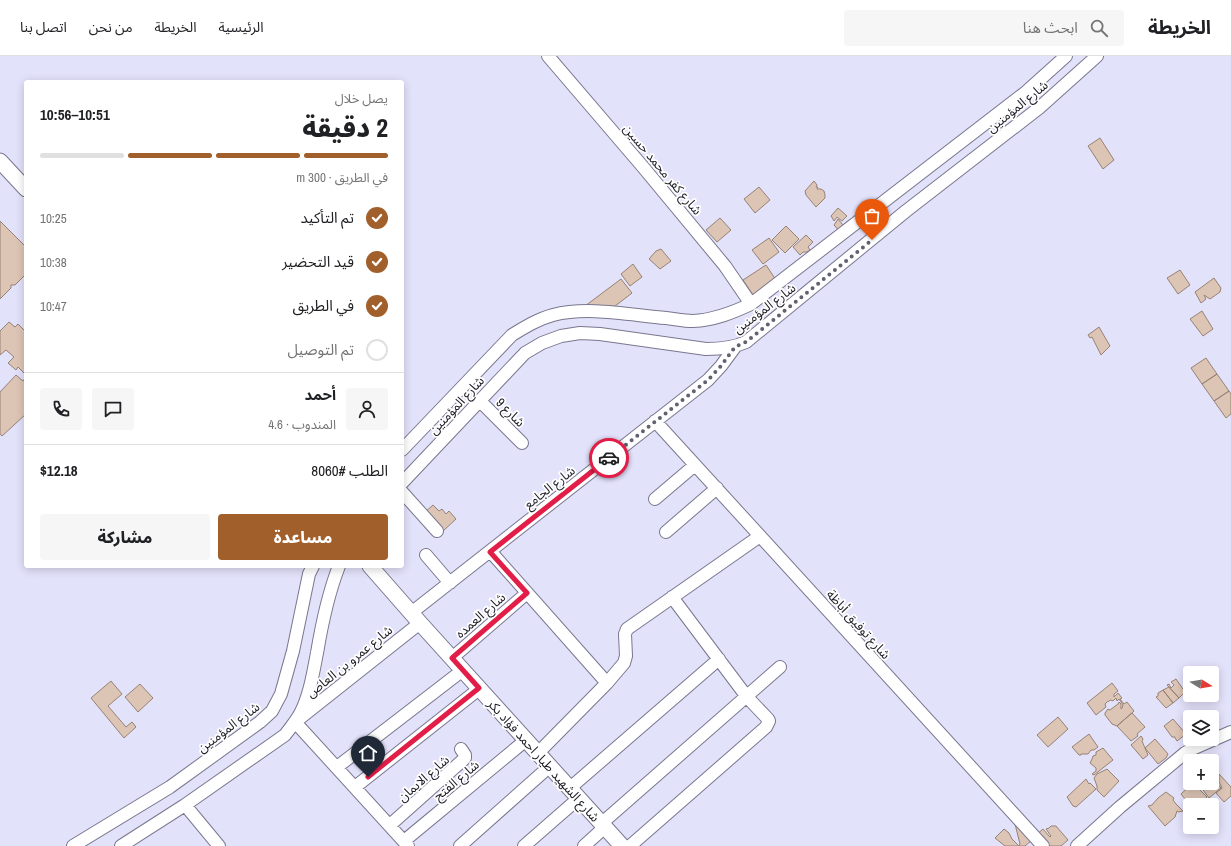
<!DOCTYPE html>
<html lang="ar">
<head>
<meta charset="utf-8">
<style>
	:root { --surface:#fff; --page:#f6f6f6; --text:#202124; --muted:#757577; --line:#e0e0e0; --accent:#a15f2c }
	body { margin:0; font-family:"Archivo Narrow","Noto Sans Arabic",sans-serif; background:var(--page); color:var(--text); direction:rtl; height:100vh; display:flex; flex-direction:column; font-size:15px; white-space:nowrap }
	* { box-sizing:border-box; margin:0 }
	p { font-size:13px; color:var(--muted) }
	.icon { flex:none; width:22px; height:22px; fill:none; stroke:currentColor; stroke-width:2; stroke-linecap:round; stroke-linejoin:round }
	.map { position:relative; flex:1; overflow:hidden; direction:ltr }
	.details { position:absolute; left:24px; top:24px; width:380px; height:488px; display:flex; flex-direction:column; background:var(--surface); border-radius:4px; box-shadow:0 2px 10px #0003; direction:rtl }
	.details>* { flex:none }
	.needle { width:26px; rotate:101deg }
	.controls { position:absolute; left:1183px; top:610px; display:grid; gap:8px }
	.controls a { display:grid; place-items:center; width:36px; height:36px; border-radius:4px; background:var(--surface); box-shadow:0 2px 10px #0003; font-size:20px }
	.pin { position:absolute; display:grid; place-items:center; width:34px; height:34px; color:#fff; margin:-41px -17px; border-radius:50% 50% 50% 0; rotate:-45deg; box-shadow:0 0 4px #0007 }
	.pin .icon { rotate:45deg }
	.courier { position:absolute; display:grid; place-items:center; width:40px; height:40px; margin:-20px; border:3px solid #e11d48; border-radius:50%; background:#fff; color:#222; box-shadow:0 1px 5px #0007 }
	.overview em { font-style:normal; font-weight:800 }
	.overview div { display:flex; flex-direction:column-reverse }
	.overview { display:flex; align-items:center; justify-content:space-between; height:68px; padding:0 16px }
	h1 { font-size:26px; font-weight:800; line-height:30px }
	.bar { display:grid; grid-template-columns:repeat(4,1fr); gap:6px 4px; align-content:center; height:48px; padding:0 16px }
	.bar i { height:5px; border-radius:3px; background:var(--line) }
	.bar .current { background:var(--accent) }
	.bar p { grid-column:span 4 }
	.line { display:flex; align-items:center; gap:10px; padding:0 16px; border-top:1px solid var(--line) }
	.line div { flex:1 }
	.round { display:grid; place-items:center; flex:none; width:42px; height:42px; border-radius:4px; background:var(--page) }
	ol { padding:0 16px; list-style:none }
	li { display:flex; align-items:center; gap:12px; height:44px }
	li p { margin-inline-start:auto }
	li .icon { padding:4px; border-radius:50%; background:var(--accent); color:#fff; stroke-width:4 }
	li:last-child { color:var(--muted) }
	li i { width:22px; height:22px; border:2px solid var(--line); border-radius:50% }
	.cta { display:flex; gap:8px; margin-top:auto; padding:8px 16px }
	.cta a { flex:1; height:46px; border-radius:4px; background:var(--accent); color:#fff; font-size:16px; font-weight:800; line-height:46px; text-align:center }
	.cta a+a { background:var(--page); color:var(--text) }
	header { display:flex; align-items:center; gap:24px; box-sizing:border-box; height:56px; padding:0 20px; background:var(--surface); border-bottom:1px solid var(--line) }
	header strong { font-size:19px }
	nav { display:flex; gap:22px; margin-inline-start:auto; font-size:14px }
	.search { width:280px; height:36px; background:var(--page); display:flex; align-items:center; gap:10px; box-sizing:border-box; padding:0 14px; border-radius:4px; color:var(--muted); font-size:15px }
	.map>svg:first-child { display:block }
</style>
</head>
<body>
<header>
<strong>الخريطة</strong>
<div class="search"><svg class="icon" aria-label="search" viewBox="0 0 24 24"><circle cx="10" cy="10" r="6"/><path d="M15 15l6 6"/></svg>ابحث هنا</div>
<nav><a>الرئيسية</a><a>الخريطة</a><a>من نحن</a><a>اتصل بنا</a></nav>
</header>
<div class="map">
<svg width="1231" height="790" viewBox="0 0 1231 790">
	<rect width="100%" height="100%" fill="#e3e2fb"/>
	<path fill="#ddc5b6" stroke="#978173" d="M1100 82 1114 104 1103 113 1088 90Z
		M814 125 817 129 816 131H818L817 133H821L824 135 825 139V142L816 151 806 139 805 135Z
		M759 131 770 144 755 157 744 143Z
		M838 152 847 160 842 165 837 161 834 165 831 160Z
		M720 162 731 174 717 186 706 174Z
		M838 163 843 169 849 164 852 168 840 176 834 169Z
		M0 165 26 191V218L15 229H11V232L0 243Z
		M786 170 799 183 785 197 772 184Z
		M806 179 813 186 808 191 810 194 807 196H803L800 199 793 191Z
		M769 182 779 196 763 208 752 194Z
		M661 193 671 205 660 213 649 203 656 195Z
		M633 208 642 221 630 230 621 218Z
		M766 209 778 227 755 242 743 224Z
		M1180 214 1190 229 1178 238 1167 222Z
		M1214 222 1221 232 1220 236 1210 243 1204 239 1206 243 1201 247 1195 236Z
		M621 223 632 237 610 254 585 250Z
		M1202 255 1213 273 1203 280 1190 263Z
		M9 266 15 271 18 268 26 276V319L18 311 16 314 8 307 14 301 6 294 0 299V275Z
		M1099 271 1110 290 1101 299 1092 281 1090 282 1088 279Z
		M1206 302 1217 318 1202 328 1191 312Z
		M1217 318 1229 335 1214 345 1202 328Z
		M16 319 23 325 26 321V358L2 380 0 378V336Z
		M1229 335 1231 338V358L1226 362 1214 345Z
		M433 449 439 455 442 453 446 458 449 455 456 463 442 476 424 457Z
		M1176 623 1185 636 1179 642 1167 629 1169 628 1171 632 1174 629 1171 626Z
		M111 625 122 638 108 650 126 671 132 666 136 671 124 682 91 642Z
		M1112 627 1118 635 1114 638V641L1118 637 1122 642 1120 643 1124 648 1127 646 1134 655 1117 670 1112 668 1105 659V657L1108 653 1110 654 1118 648 1119 646 1121 648V653L1122 652 1123 649 1119 643 1117 645 1116 642 1113 645 1111 644 1107 646 1105 648 1106 651 1096 659 1087 647Z
		M140 628 153 642 138 656 125 641Z
		M1169 631 1179 642 1173 647 1163 634Z
		M1163 634 1173 647 1166 652 1156 641 1158 640V637Z
		M1132 657 1145 671 1137 678 1138 680 1131 685 1117 670Z
		M1058 661 1068 673 1048 691 1037 679Z
		M1173 663 1186 678 1177 685 1175 682V681H1172L1164 670Z
		M1089 678 1098 691 1094 694H1091L1088 698H1081V699H1079L1072 691Z
		M1141 680 1143 683 1142 685 1148 699 1143 703 1131 689Z
		M1155 683 1168 698 1166 702 1158 708 1145 692Z
		M1103 692 1113 704 1094 719 1092 718 1096 715V712L1090 707 1092 703 1093 700 1096 699V696Z
		M1107 713 1119 725 1104 741 1097 734V730L1094 722 1097 718Z
		M1219 718 1231 731V740L1224 746 1216 737 1222 732 1219 726Z
		M1212 721 1221 732 1209 742 1198 727H1212Z
		M1086 723 1089 728 1090 727 1096 733 1076 751 1073 750 1067 741Z
		M1193 727 1207 741 1198 749H1190L1181 738Z
		M1166 736 1174 742 1173 744 1176 748 1183 755 1179 756 1177 755 1175 761 1165 770 1148 750 1152 749 1158 742Z
		M1014 764 1032 784 1025 790H1019L1020 788Z
		M1051 770H1056L1068 784 1061 790H1046L1036 779 1043 773 1050 781 1051 780 1046 773 1049 772Z
		M1004 773 1009 777 1012 783 1019 790H1005L995 782Z"/>
	<g fill="none" stroke-linecap="round" stroke-linejoin="round">
		<defs>
			<path id="minor" d="M548 0 643 111 725 210 751 248
				M480 345 522 387
				M655 365 1043 790
				M402 394 512 279C525 271 538 263 553 259 588 250 630 259 666 262 675 263 684 265 693 265 714 264 732 257 751 248L1026 36 1066 0
				M402 427 525 297 542 287 561 280 580 277 600 278 706 293C721 293 733 292 746 286L906 155 1039 52 1097 0
				M402 436 437 475
				M655 443 695 409
				M666 476 717 432
				M490 495 607 627
				M426 499 450 527
				M411 557 708 324 721 310 735 291
				M452 602 527 537
				M538 697 607 627 624 607 626 600 625 578 627 573 760 480
				M337 711 463 614
				M355 731 479 633
				M570 732 719 603
				M185 749 219 790
				M602 767 780 611
				M390 769 463 704 465 702V699L461 693
				M404 785 526 684
				M73 790 170 731 260 666 272 655 281 638 293 595 309 518 313 510
				M121 790 185 749 285 679C291 671 297 664 301 656 310 638 313 617 317 597 322 567 328 538 339 510
				M408 790 295 666 420 567
				M460 790 550 710
				M524 790 579 742
				M584 790 605 771
				M630 790 766 671 769 665 768 663 747 641 672 541
				M1077 790 1120 751 1185 697 1192 693 1231 676"/>
			<path id="tertiary" d="M0 105 26 133
				M370 510 420 567 622 790"/>
		</defs>
		<use href="#minor" stroke="#79778e" stroke-width="14"/>
		<use href="#tertiary" stroke="#79778e" stroke-width="17"/>
		<use href="#minor" stroke="#fff" stroke-width="12"/>
		<use href="#tertiary" stroke="#fff" stroke-width="15"/>
	</g>
	<g fill="none" stroke-linecap="round" stroke-linejoin="round">
		<path stroke="#62616f" stroke-width="4" stroke-dasharray="0 7.2" d="M609 402 708 324 721 310 735 291 746 286 756 278 872 184"/>
		<path stroke="#e11d48" stroke-width="5" d="M368 721 479 632 452 602 527 537 490 496 609 402"/>
	</g>
	<g text-anchor="middle" stroke-width="3.5" stroke-linejoin="round" paint-order="stroke">
		<g font-size="13" fill="#1c1c24" stroke="#fff">
			<text transform="translate(1017 50) rotate(-39)" y="5">شارع المؤمنين</text>
			<text transform="translate(663 113) rotate(50)" y="5">شارع كفر محمد حسين</text>
			<text transform="translate(764 252) rotate(-37)" y="5">شارع المؤمنين</text>
			<text transform="translate(456 349) rotate(-47)" y="5">شارع المؤمنين</text>
			<text transform="translate(511 356) rotate(45)" y="5">شارع 9</text>
			<text transform="translate(549 431) rotate(-38)" y="5">شارع الجامع</text>
			<text transform="translate(480 559) rotate(-41)" y="5">شارع العمده</text>
			<text transform="translate(859 568) rotate(48)" y="5">شارع توفيق أباظة</text>
			<text transform="translate(349 605) rotate(-39)" y="5">شارع عمرو بن العاص</text>
			<text transform="translate(228 671) rotate(-37)" y="5">شارع المؤمنين</text>
			<text transform="translate(544 704) rotate(48)" y="5">شارع الشهيد طيار احمد فؤاد بكر</text>
			<text transform="translate(423 722) rotate(-41)" y="5">شارع الايمان</text>
			<text transform="translate(456 724) rotate(-40)" y="5">شارع الفتح</text>
		</g>
	</g>
</svg>
<div class="controls">
<a><svg class="needle" viewBox="-14 -14 28 28"><path d="M0-13l5 13h-10z" fill="#e53935"/><path d="M0 13l5-13h-10z" fill="#757577"/></svg></a>
<a><svg class="icon" aria-label="layers" viewBox="0 0 24 24"><path d="M12 4l9 5-9 5-9-5zM3 14l9 5 9-5"/></svg></a>
<a>+</a>
<a>−</a>
</div>
<div class="pin" style="left:872px;top:184px;background:#ea580c"><svg class="icon" aria-label="bag" viewBox="0 0 24 24"><path d="M5 8h14l-1 12H6zM9 8a3 3 0 0 1 6 0"/></svg></div>
<div class="pin" style="left:368px;top:721px;background:#1f2937"><svg class="icon" aria-label="home" viewBox="0 0 24 24"><path d="M3 11l9-7 9 7M6 9v11h12V9"/></svg></div>
<div class="courier" style="left:609px;top:402px"><svg class="icon" aria-label="car" viewBox="0 0 24 24"><path d="M5 17H2v-5l4-1 3-4h7l3 4 3 1v5h-3M9 17h6M6 11h13"/><circle cx="7" cy="17" r="2"/><circle cx="17" cy="17" r="2"/></svg></div>
<section class="details">
<div class="overview"><div><h1>2 دقيقة</h1><p>يصل خلال</p></div><em>10:51–10:56</em></div>
<div class="bar"><i class="current"></i><i class="current"></i><i class="current"></i><i></i><p>في الطريق · 300 m</p></div>
<ol>
<li><svg class="icon" aria-label="check" viewBox="0 0 24 24"><path d="M5 12l5 5 9-10"/></svg>تم التأكيد<p>10:25</p></li>
<li><svg class="icon" aria-label="check" viewBox="0 0 24 24"><path d="M5 12l5 5 9-10"/></svg>قيد التحضير<p>10:38</p></li>
<li><svg class="icon" aria-label="check" viewBox="0 0 24 24"><path d="M5 12l5 5 9-10"/></svg>في الطريق<p>10:47</p></li>
<li><i></i>تم التوصيل</li>
</ol>
<div class="line" style="height:72px"><a class="round"><svg class="icon" aria-label="person" viewBox="0 0 24 24"><circle cx="12" cy="8" r="4"/><path d="M4 21q1-7 8-7t8 7"/></svg></a><div><b>أحمد</b><p>المندوب · 4.6</p></div><a class="round"><svg class="icon" aria-label="chat" viewBox="0 0 24 24"><path d="M4 5h16v11H9l-5 4z"/></svg></a><a class="round"><svg class="icon" aria-label="phone" viewBox="0 0 24 24"><path d="M5 4h4l2 5-3 2q2 4 5 5l2-3 5 2v4C11 20 4 13 5 4z"/></svg></a></div>
<div class="line" style="height:52px"><div>الطلب #8060</div><b>$12.18</b></div>
<div class="cta"><a>مساعدة</a><a>مشاركة</a></div>
</section>
</div>
</body>
</html>
